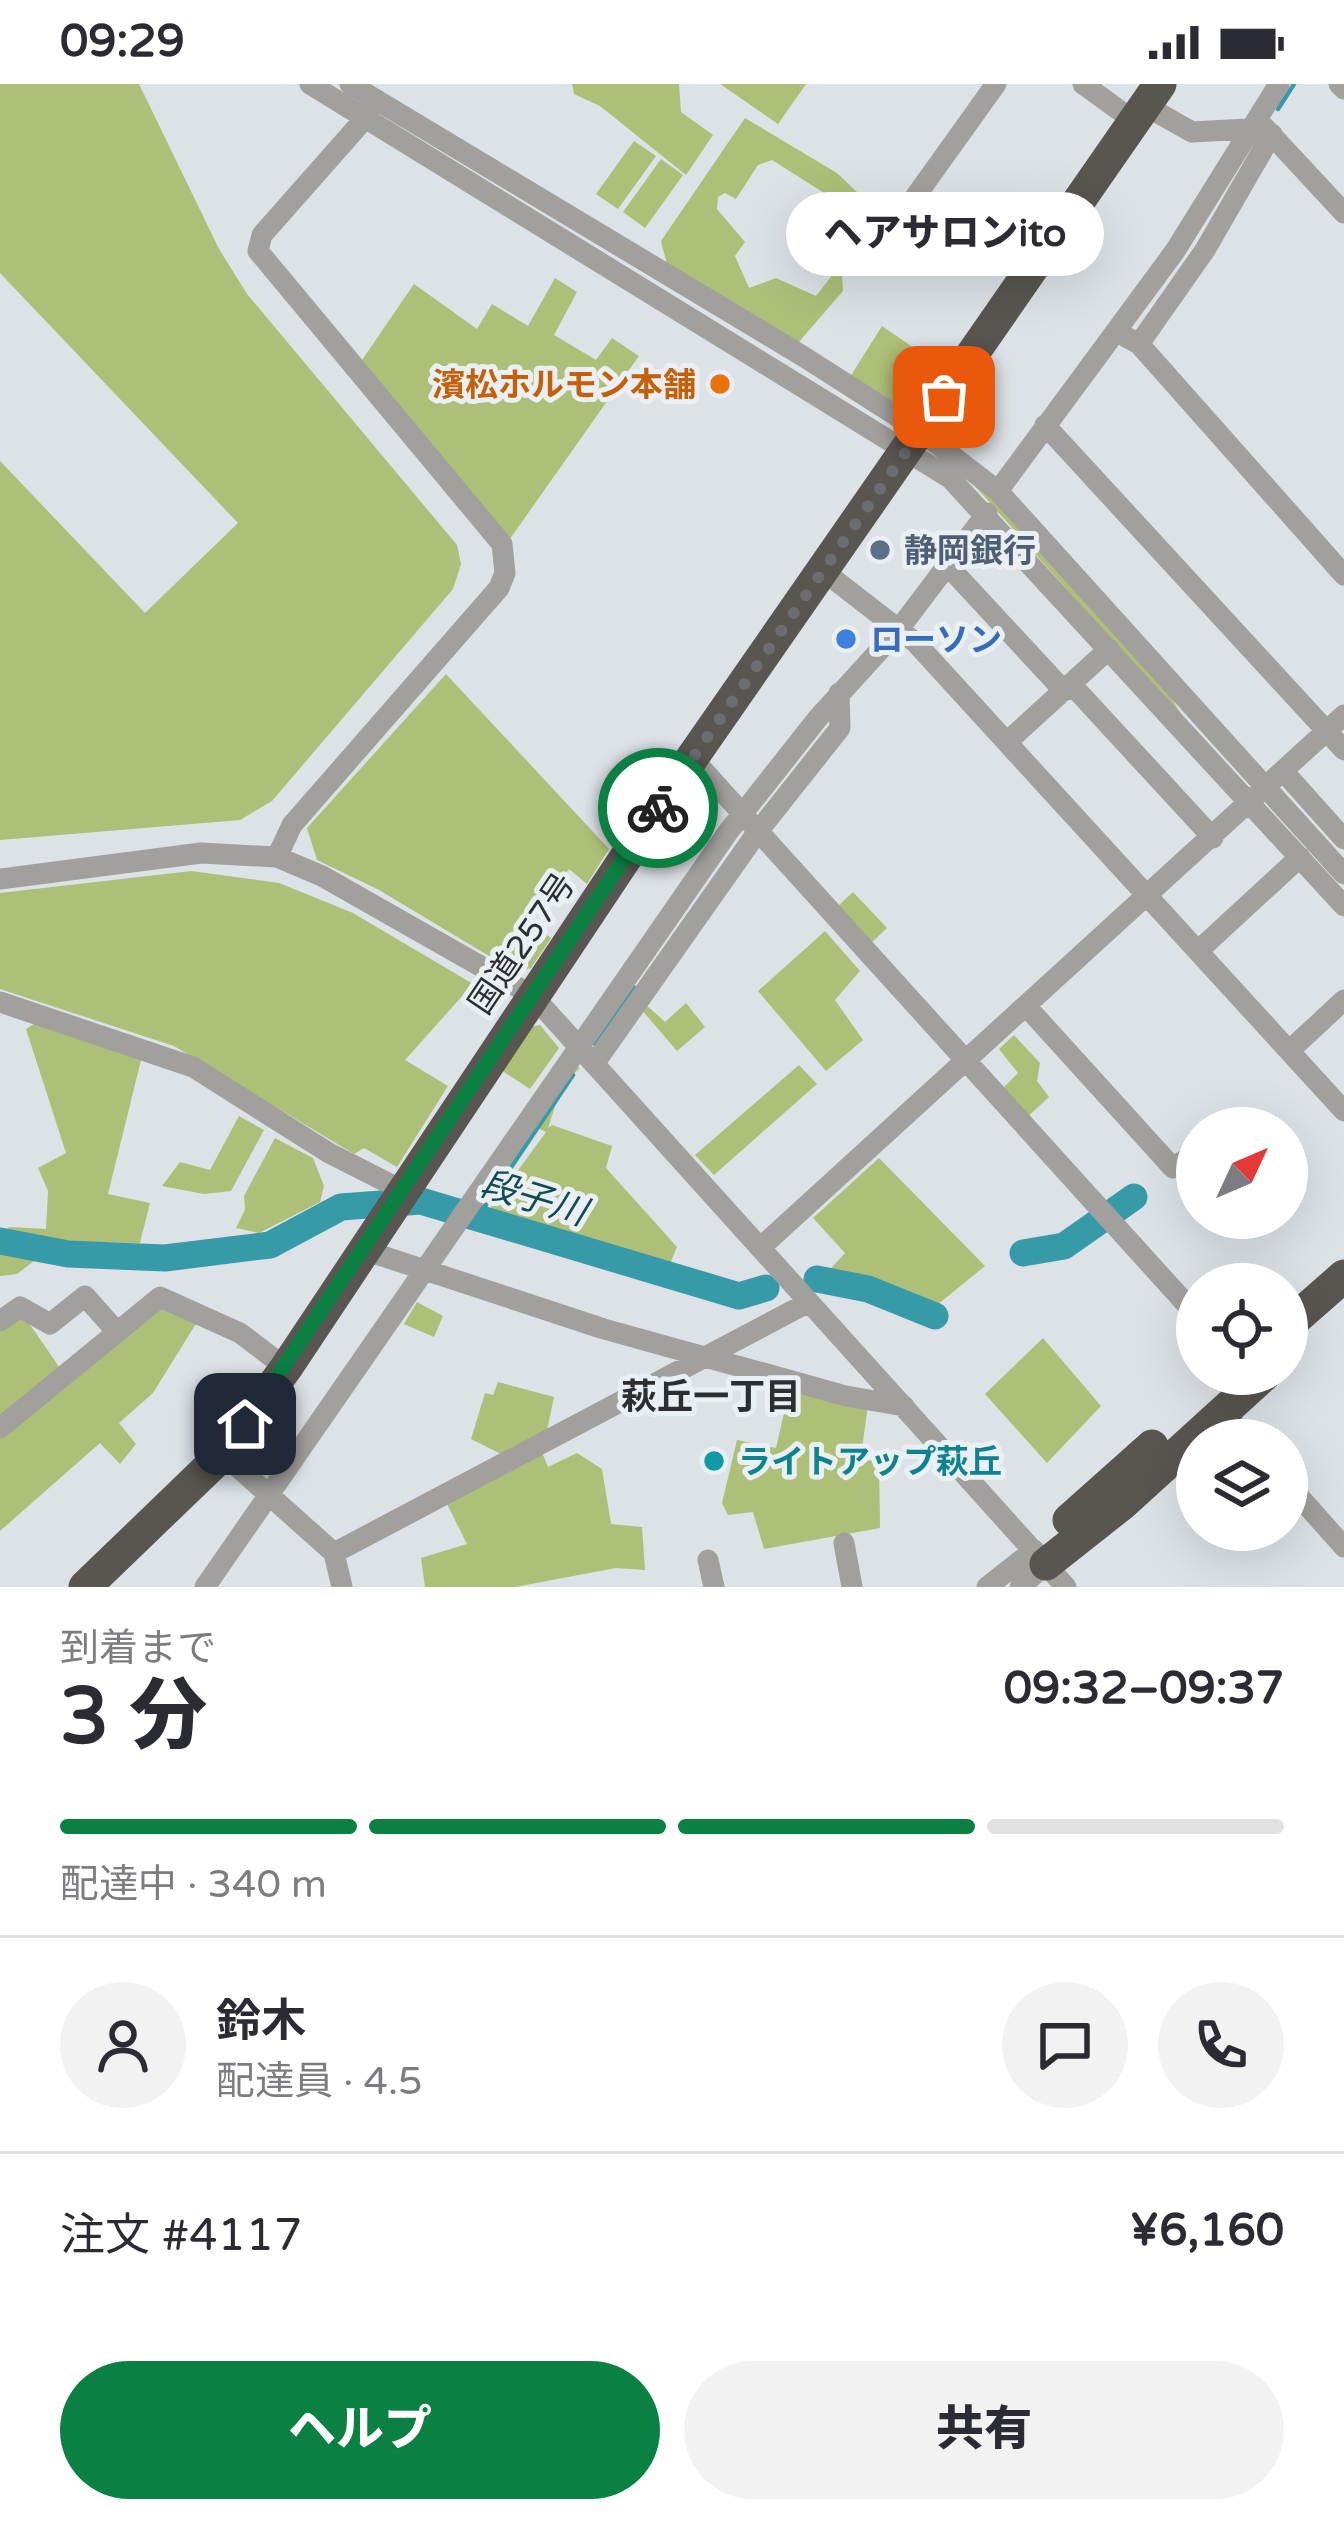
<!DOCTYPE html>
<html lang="ja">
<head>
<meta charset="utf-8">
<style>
	:root { --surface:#fff; --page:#f2f2f3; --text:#2b2b33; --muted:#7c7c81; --line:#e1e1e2; --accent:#0b8043 }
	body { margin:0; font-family:"Varela Round","Noto Sans JP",sans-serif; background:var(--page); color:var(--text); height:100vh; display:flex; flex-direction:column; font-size:45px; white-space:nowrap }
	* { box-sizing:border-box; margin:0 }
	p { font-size:39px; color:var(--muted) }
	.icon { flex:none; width:66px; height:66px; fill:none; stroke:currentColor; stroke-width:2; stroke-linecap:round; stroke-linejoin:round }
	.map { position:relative; height:1503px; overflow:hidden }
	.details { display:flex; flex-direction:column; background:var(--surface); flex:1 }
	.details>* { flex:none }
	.needle { width:78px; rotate:46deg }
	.buttons { position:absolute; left:1176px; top:1023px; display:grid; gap:24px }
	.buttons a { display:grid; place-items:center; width:132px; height:132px; border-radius:50%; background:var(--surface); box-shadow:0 12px 48px #0002; font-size:60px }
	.pin { position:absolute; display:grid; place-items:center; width:102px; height:102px; color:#fff; margin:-51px; border-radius:24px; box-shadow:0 6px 18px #0006 }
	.courier { position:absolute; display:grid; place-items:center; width:120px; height:120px; margin:-60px; border:9px solid #0b8043; border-radius:50%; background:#fff; color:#222; box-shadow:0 3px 15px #0007 }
	.bubble { position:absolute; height:84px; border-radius:42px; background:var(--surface); box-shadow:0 12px 48px #0002; font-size:39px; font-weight:800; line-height:84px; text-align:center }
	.head em { font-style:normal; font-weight:800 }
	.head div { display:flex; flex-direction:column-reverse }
	.head { display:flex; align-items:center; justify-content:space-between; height:204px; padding:0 60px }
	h1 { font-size:78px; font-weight:800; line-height:90px }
	.bar { display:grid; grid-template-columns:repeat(4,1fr); gap:18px 12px; align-content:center; height:144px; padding:0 60px }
	.bar i { height:15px; border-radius:9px; background:var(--line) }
	.bar .selected { background:var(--accent) }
	.bar p { grid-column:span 4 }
	.line { display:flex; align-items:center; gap:30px; padding:0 60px; border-top:3px solid var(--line) }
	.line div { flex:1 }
	.round { display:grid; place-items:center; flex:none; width:126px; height:126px; border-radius:63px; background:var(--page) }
	.primary-button { display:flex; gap:24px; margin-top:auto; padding:24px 60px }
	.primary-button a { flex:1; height:138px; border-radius:72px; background:var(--accent); color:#fff; font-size:48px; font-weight:800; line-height:138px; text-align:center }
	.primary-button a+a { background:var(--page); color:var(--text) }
	.status { display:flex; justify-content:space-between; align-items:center; height:84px; padding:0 60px; background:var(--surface); direction:ltr }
	.status svg { height:33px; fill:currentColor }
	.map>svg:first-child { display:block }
</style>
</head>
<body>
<div class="status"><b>09:29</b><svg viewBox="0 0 49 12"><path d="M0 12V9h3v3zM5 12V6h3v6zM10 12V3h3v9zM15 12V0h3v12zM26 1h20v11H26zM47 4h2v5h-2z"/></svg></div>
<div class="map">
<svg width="1344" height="1503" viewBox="0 0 1344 1503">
	<rect width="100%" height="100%" fill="#dde2e6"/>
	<path fill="#aebf78" d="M0 0H139L219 165 247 210 457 461 461 480 453 505 272 717 240 736 0 756V377L145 529 238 439 0 189Z
		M572 0H679L681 28 713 51 686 91 600 22 574 10Z
		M720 0H806L778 40Z
		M745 34 837 89 857 108V117L848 124 772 76 758 81 736 115 725 109 718 113 717 125 745 158 735 172 749 204 776 194 816 212 834 189 842 192 843 207 798 259 668 184 661 157Z
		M634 57 656 72 618 125 596 110Z
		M661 75 683 91 645 144 623 128Z
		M555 194 577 208 554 251 596 276 612 254 639 272 507 459 360 279 414 200 477 245 492 220 528 242Z
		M882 242 943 284 917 325 897 323 850 293Z
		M966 392 983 403 1162 599 1190 644Z
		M446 590 609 765 587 800 569 785 529 839 551 854 531 884 516 888 379 806 317 776 307 744Z
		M191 787 279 799 353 829 473 900 405 976 448 1002 397 1083 364 1064 354 1070 174 962 0 905V809Z
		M853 808 887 844 869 861 835 825Z
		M825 847 860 887 835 916 863 956 826 987 758 907Z
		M644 919 665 938 686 919 705 943 677 967 641 925Z
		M34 940 142 972 108 1110 150 1119 140 1159 60 1157 17 1190 0 1192V1154L9 1143 46 1145 48 1107 38 1084 66 1069 26 945Z
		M540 941 559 964 530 1005 501 986 529 943Z
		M1014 951 1040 979 1037 997 1049 1013 1024 1036 1000 1007 1018 989 999 965Z
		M565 978 580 984 562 1001 548 1044 552 1041 612 1062 606 1084 677 1163 667 1187 487 1129 546 1048 523 1037Z
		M799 981 817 1000 714 1091 695 1071Z
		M239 1032 264 1046 231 1107 204 1110 162 1102 180 1078 210 1086Z
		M275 1054 313 1074 324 1102 320 1118 259 1149 236 1144 245 1126 244 1112Z
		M879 1074 985 1182 937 1221 910 1231 823 1193 845 1169 813 1134Z
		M417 1218 443 1232 434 1253 404 1240Z
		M159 1222 197 1238 153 1309 119 1339 136 1360 120 1380 100 1359 0 1447V1243L22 1229 66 1293Z
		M1043 1254 1101 1322 1047 1379 985 1310Z
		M498 1298 554 1313 546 1351 505 1372 471 1355 485 1309 493 1311Z
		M790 1303 868 1321 860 1379 879 1374 880 1444 764 1465 753 1428 728 1431 722 1419 737 1356 776 1364Z
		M540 1364 548 1383 577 1369 602 1385 611 1440 642 1443 645 1486 616 1484 515 1503H425L421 1474 467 1460 444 1414Z"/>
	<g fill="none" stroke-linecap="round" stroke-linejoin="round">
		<path stroke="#379aa9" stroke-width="4.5" d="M1278 25 1294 0
			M595 960 635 904
			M475 1137 573 991"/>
		<path stroke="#379aa9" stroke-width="27" d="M0 1157 68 1170 165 1174 270 1161 341 1123 421 1117 739 1212 766 1204
			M1023 1169 1064 1162 1134 1113
			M817 1195 868 1205 935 1232"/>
		<path stroke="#a1a09d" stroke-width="21" d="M310 0 950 394 1344 822
			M350 0 801 271 920 347 998 407 1344 790
			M1083 0 1134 37
			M1339 0 1344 5
			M1146 22 1192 48 1247 45
			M1264 43 1344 129
			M895 141 996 0
			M1126 253 1139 260 1205 166 1272 50
			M1139 260 1344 491
			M1045 341 1344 666
			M998 407 1175 167 1279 0
			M949 483 1064 607
			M822 486 915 558 1344 1027
			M1071 600 1213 754
			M1007 658 1109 565
			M692 674 1197 1232
			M1284 688 1344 755
			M277 773 292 741 499 504 505 489 502 460 258 167 262 151 367 32 371 19
			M0 795 201 769 277 773 322 792 533 912 1066 1503
			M1198 867 1300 773
			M0 918 193 983 329 1069 402 1106
			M1026 922 1173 1084 1197 1068
			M1289 967 1344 916
			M594 980 756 750 840 644 839 609
			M760 1164 1344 631
			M364 1166 604 1245 846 1312 904 1322
			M0 1237 20 1223 50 1240 85 1212 117 1248
			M1223 1328 1248 1356
			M0 1344 160 1213 240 1249 286 1284
			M223 1370 334 1469 342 1503
			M1287 1399 1344 1463
			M844 1459 852 1503
			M334 1469 809 1218
			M708 1476 714 1503
			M205 1503 728 748 818 634 899 545 987 429
			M987 1503 1034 1466
			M1020 1503 1046 1480"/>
		<path stroke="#595651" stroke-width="33" d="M1287 1242 1344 1192
			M1069 1436 1152 1362
			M1046 1480 1122 1420 1265 1290
			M85 1503 223 1370 286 1284 692 674 1160 0"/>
	</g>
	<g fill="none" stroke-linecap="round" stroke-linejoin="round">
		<path stroke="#6b6d70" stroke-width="12" stroke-dasharray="0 21.6" d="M658 724 944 313"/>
		<path stroke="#0b8043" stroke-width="15" d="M245 1340 658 724"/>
	</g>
	<circle fill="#e8710a" stroke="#eaeff4" stroke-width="4.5" cx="720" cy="300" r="12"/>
	<circle fill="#5c6f8a" stroke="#eaeff4" stroke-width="4.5" cx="880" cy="466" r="12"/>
	<circle fill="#3f7fe0" stroke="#eaeff4" stroke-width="4.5" cx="846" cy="555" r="12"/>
	<circle fill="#0f9aa8" stroke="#eaeff4" stroke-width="4.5" cx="714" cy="1377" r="12"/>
	<g text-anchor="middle" stroke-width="10" stroke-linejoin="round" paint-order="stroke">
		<g font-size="33" font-weight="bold" fill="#c56008" stroke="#eaeff4" text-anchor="end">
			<text x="696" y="312">濱松ホルモン本舗</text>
		</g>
		<g font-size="33" font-weight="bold" fill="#4e5e75" stroke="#eaeff4" text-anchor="start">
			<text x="904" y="478">静岡銀行</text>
		</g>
		<g font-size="33" font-weight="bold" fill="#366cbe" stroke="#eaeff4" text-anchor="start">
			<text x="870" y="567">ローソン</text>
		</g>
		<g font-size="33" fill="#2d2e30" stroke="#eaeff4">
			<text transform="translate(521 859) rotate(-56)" y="12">国道257号</text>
		</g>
		<g font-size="33" font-weight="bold" fill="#0d838f" stroke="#eaeff4" text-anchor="start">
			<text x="738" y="1389">ライトアップ萩丘</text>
		</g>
		<g font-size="36" font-style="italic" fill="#114b53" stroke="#eaeff4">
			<text transform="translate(534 1113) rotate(17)" y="13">段子川</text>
		</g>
		<g font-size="36" font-weight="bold" fill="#2d2e30" stroke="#eaeff4">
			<text x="711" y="1325">萩丘一丁目</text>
		</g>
	</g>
</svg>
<div class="buttons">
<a><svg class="needle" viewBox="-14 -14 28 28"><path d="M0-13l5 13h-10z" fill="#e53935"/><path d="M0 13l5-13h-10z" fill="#7c7c81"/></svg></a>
<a><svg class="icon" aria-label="locate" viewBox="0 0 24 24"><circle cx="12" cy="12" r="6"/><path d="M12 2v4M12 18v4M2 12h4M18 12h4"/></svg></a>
<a><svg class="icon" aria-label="layers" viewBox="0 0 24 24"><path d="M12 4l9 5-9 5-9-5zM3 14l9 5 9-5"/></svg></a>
</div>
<div class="pin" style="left:944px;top:313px;background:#ea580c"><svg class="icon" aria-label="bag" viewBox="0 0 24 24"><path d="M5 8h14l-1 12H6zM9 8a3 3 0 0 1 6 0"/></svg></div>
<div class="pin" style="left:245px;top:1340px;background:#1f2937"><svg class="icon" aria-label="home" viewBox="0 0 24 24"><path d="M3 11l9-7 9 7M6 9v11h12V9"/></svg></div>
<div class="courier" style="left:658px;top:724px"><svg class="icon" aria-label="bike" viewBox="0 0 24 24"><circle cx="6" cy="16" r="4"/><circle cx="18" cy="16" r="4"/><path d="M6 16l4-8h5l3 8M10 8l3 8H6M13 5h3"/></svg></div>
<div class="bubble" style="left:786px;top:108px;width:318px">ヘアサロンito</div>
</div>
<section class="details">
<div class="head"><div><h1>3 分</h1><p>到着まで</p></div><em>09:32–09:37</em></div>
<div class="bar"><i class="selected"></i><i class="selected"></i><i class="selected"></i><i></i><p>配達中 · 340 m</p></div>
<div class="line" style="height:216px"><a class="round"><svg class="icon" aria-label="person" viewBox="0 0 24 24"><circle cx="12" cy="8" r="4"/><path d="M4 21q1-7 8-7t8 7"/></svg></a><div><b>鈴木</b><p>配達員 · 4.5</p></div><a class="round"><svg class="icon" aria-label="chat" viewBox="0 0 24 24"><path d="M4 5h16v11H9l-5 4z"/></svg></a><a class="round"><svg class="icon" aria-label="phone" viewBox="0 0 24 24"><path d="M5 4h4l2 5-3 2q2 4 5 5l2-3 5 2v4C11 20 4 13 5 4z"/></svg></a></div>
<div class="line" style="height:156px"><div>注文 #4117</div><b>¥6,160</b></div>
<div class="primary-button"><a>ヘルプ</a><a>共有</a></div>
</section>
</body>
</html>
